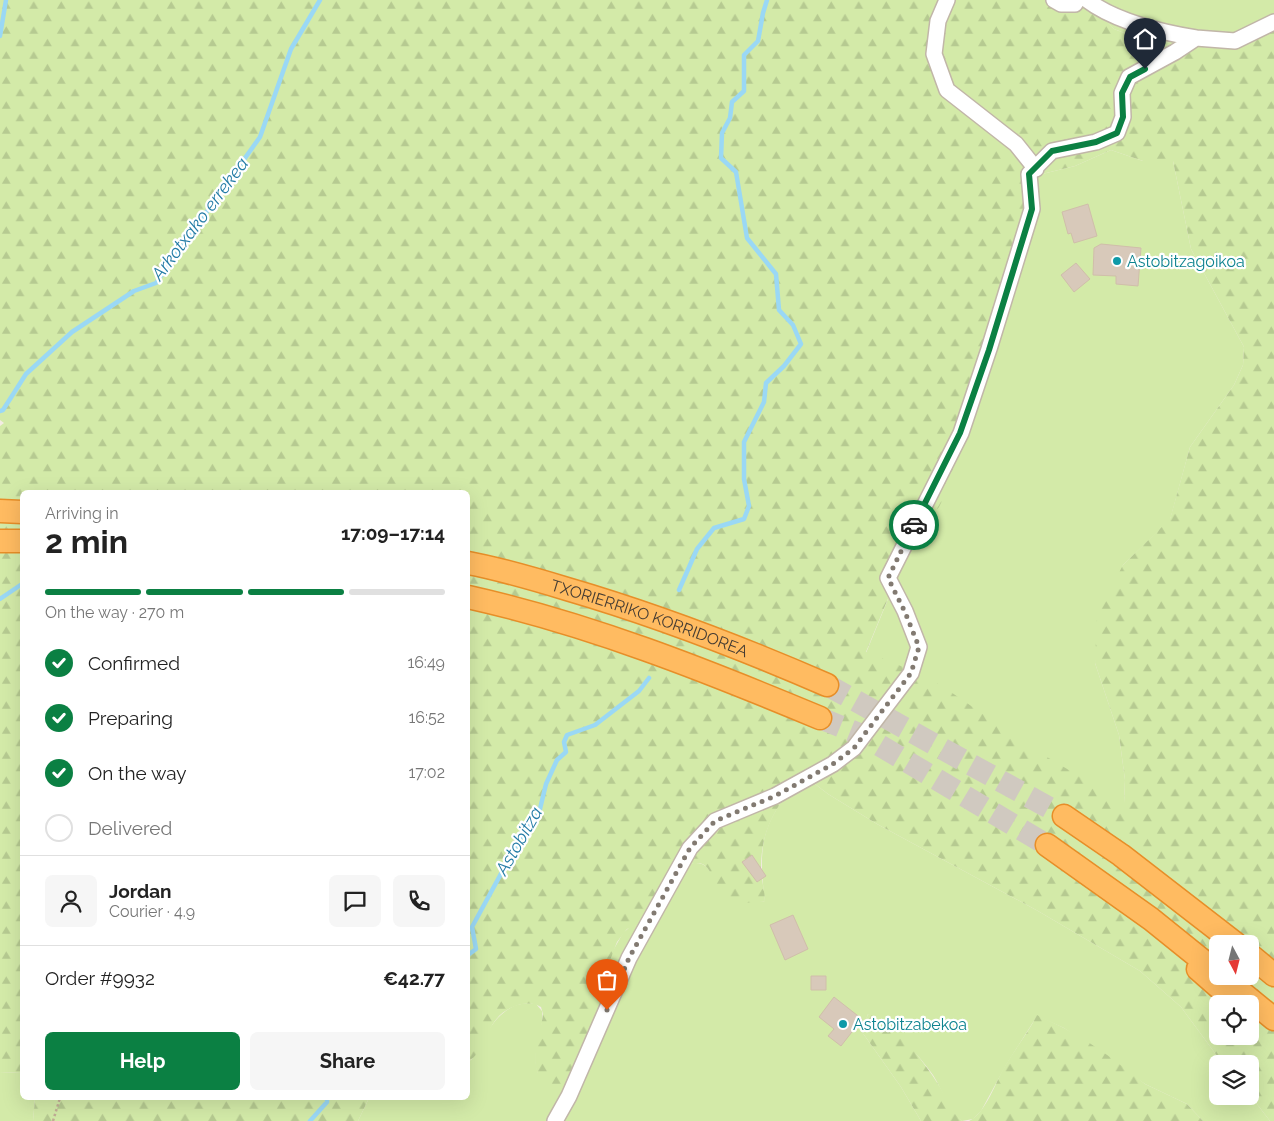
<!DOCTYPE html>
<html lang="en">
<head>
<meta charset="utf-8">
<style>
	:root { --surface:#fff; --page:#f6f6f6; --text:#222; --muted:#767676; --line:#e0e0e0; --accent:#0b8043 }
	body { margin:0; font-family:Raleway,sans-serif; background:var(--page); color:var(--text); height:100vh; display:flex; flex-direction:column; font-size:19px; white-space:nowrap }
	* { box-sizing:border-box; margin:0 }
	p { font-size:16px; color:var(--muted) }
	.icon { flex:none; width:28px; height:28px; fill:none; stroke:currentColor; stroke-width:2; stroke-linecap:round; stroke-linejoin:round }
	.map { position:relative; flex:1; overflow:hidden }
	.drawer { position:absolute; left:20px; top:490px; width:450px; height:610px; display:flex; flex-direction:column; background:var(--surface); border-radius:8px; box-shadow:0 5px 20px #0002 }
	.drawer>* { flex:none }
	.needle { width:32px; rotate:173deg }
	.fabs { position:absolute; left:1209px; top:935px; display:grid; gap:10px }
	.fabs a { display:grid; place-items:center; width:50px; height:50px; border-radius:8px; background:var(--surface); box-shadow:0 5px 20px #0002; font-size:25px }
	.pin { position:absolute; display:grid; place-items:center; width:42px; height:42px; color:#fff; margin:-51px -21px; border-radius:50% 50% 50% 0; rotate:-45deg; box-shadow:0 0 5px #0007 }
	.pin .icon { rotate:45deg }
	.courier { position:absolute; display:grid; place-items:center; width:50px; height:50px; margin:-25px; border:4px solid #0b8043; border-radius:50%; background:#fff; color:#222; box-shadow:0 1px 6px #0007 }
	.summary em { font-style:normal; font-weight:700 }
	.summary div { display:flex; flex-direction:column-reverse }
	.summary { display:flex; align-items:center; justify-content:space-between; height:85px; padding:0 25px }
	h1 { font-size:32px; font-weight:700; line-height:38px }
	.bar { display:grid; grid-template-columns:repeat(4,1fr); gap:8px 5px; align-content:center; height:60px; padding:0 25px }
	.bar i { height:6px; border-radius:4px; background:var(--line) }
	.bar .selected { background:var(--accent) }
	.bar p { grid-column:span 4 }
	.line { display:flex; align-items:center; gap:12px; padding:0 25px; border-top:1px solid var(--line) }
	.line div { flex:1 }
	.round { display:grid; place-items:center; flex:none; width:52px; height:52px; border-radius:8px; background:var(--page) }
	ol { padding:0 25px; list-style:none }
	li { display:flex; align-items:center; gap:15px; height:55px }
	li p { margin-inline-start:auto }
	li .icon { padding:5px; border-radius:50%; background:var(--accent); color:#fff; stroke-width:4 }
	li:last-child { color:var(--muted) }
	li i { width:28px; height:28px; border:2px solid var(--line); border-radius:50% }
	.cta { display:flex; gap:10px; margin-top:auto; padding:10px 25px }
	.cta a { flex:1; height:58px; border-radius:8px; background:var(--accent); color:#fff; font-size:20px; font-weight:700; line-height:58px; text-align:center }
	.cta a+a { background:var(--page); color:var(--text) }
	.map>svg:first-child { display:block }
</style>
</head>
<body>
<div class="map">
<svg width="1274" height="1121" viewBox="0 0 1274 1121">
	<defs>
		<pattern id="forest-firs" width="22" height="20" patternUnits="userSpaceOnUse" patternTransform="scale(1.25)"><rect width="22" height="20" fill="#d3eaa8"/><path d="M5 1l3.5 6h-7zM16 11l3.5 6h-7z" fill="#b6ca91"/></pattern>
	</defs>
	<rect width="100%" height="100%" fill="#f3ece3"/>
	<path fill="#d3eaa8" d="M1099 0H1274V28L1260 38 1242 44H1176L1132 36 1114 29 1104 18Z
		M1111 150 1143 161H1173L1191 249 1244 347 1243 365 1234 385 1190 447 1170 520 1123 565 1095 663 1119 735 1125 780 1124 804 866 653 911 543 996 297 1031 204 1038 175 1075 166Z
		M802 774 828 794 877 824 1038 911 1140 971 1181 1007 1223 1064H1218V1096L1250 1095 1270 1121H1203L1187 1104 1145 1084 1064 1028 1037 1016 1006 1065 981 1111 973 1119 962 1121C948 1111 942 1089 933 1075 914 1048 895 1033 868 1014L862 1032 901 1087 921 1121H358L369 1098H468V1062L472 1059C486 1034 501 998 536 1004L542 1011C545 1032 530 1051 538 1073L603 984 610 956 623 933 630 927 640 924 686 865C710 857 712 876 719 894L765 902C757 840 763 823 802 774Z
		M22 1072V1098H35L33 1121H0V1073Z"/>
	<path fill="url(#forest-firs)" fill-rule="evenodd" d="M0 0H1099L1104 18 1114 29 1132 36 1176 44H1242L1260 38 1274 28V1121H1270L1250 1095V1064H1223L1181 1007 1140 971 1038 911 877 824 828 794 802 774C778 804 761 828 761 868 761 879 765 891 765 902 754 901 735 906 726 901 707 893 720 854 686 865L640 924 627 929 617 942 606 971 600 1018 572 1081C563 1085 554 1089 545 1082 525 1066 541 1035 543 1014L541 1007C535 1003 529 1003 522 1004 482 1014 493 1045 468 1062V492H22V1072L0 1073V426L4 423 0 420ZM1111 150 1143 161H1173L1191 249 1244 347 1243 365 1234 385 1190 447 1170 519 1123 565 1097 615 1095 663 1119 735 1125 780 1124 803 1037 751 942 686 906 668 866 652 911 543 939 507 947 491 996 297 1031 204 1038 175 1075 166ZM1218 944H1250V976H1218ZM1218 1004H1250V1036H1218Z
		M868 1014C894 1022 928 1066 941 1089 947 1099 952 1113 962 1121H921L901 1087 862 1032Z
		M1037 1015 1064 1028 1088 1042 1113 1059 1145 1084 1187 1104 1203 1121H969C986 1113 996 1081 1005 1066 1015 1049 1028 1033 1037 1015Z
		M35 1098H369L358 1121H33Z"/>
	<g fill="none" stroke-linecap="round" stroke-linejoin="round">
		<path stroke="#9ad8f5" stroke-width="4.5" d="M0 36 6 0
			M0 411 3 410 26 374 72 332 134 291 156 283 260 137 291 49 320 0
			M679 590 697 549 714 528 744 519 749 506 744 479V442L764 402 766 383 784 366 801 344 793 325 779 310 776 274 747 238 736 172 721 158 722 133 730 118 732 102 744 91V55L758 41 763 13 767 0
			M0 599 22 584
			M468 955 476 949 472 927 521 837 539 813 546 784 557 760 566 752 564 742 567 735 595 725 639 691 649 678
			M310 1121 327 1102V1098"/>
	</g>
	<path fill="#d8c9ba" stroke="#d0beaa" d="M1088 204 1097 236 1074 243 1071 233 1068 234 1062 212Z
		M1101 244 1141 248 1138 286 1116 284V276L1093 275 1094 248Z
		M1076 263 1090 279 1074 292 1061 275Z
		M752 855 766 876 757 882 742 862Z
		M793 915 808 949 785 960 770 925Z
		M811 976H826V990H811Z
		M834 997 862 1019 841 1046 828 1036 834 1029 819 1017Z"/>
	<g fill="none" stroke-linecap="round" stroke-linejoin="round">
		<path stroke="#d0c9c0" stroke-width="22" stroke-dasharray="22 11" stroke-linecap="butt" d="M827 685 1064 816
			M820 718 864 736 1047 845"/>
		<defs>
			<path id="minor" d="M947 0 938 21 934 54 947 90 1016 144 1036 169
				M1054 0 1061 4H1075L1077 0
				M1087 0C1116 22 1160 32 1196 38
				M555 1121 569 1096 629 958 690 848 715 821 775 796 833 764 854 748 911 673 919 647 905 611 888 578 961 433 989 349 1032 209 1029 174 1052 151 1096 142 1117 133 1123 117 1122 93 1129 77 1175 52 1196 38 1235 41 1274 22"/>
			<g id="highway">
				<path d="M0 511 22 512"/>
				<path d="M0 541H22"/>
				<path id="s1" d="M468 563C501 569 534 579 567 589 656 615 742 648 827 685"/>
				<path d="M468 597C589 624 705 670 820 718"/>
				<path d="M1064 816 1121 855 1236 944"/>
				<path d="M1047 845 1151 919 1218 973"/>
				<path d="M1250 955 1274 975"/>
				<path d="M1198 969 1238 1004"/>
				<path d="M1230 983 1274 1019"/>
			</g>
		</defs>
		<use href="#minor" stroke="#c1b6a8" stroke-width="18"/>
		<use href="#highway" stroke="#e78e28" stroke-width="25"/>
		<path stroke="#c1ad95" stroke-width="2.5" stroke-dasharray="2.5 2.5" stroke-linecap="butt" d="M53 1121 60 1098"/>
		<use href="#minor" stroke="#fff" stroke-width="15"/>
		<use href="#highway" stroke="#ffbb61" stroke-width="22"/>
	</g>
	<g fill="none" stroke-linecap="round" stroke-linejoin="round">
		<path stroke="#827a71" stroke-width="5" stroke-dasharray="0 9" d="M607 1010 629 958 690 848 715 821 775 796 833 764 854 748 911 673 919 647 905 612 888 578 914 525"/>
		<path stroke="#0b8043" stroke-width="6" d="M914 525 960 433 989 350 1032 209 1029 174 1052 151 1096 142 1117 133 1123 117 1122 93 1130 77 1145 69"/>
	</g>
	<g fill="#0f9aa8" stroke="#fff" stroke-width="2">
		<circle cx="1117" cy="261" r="5"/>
		<circle cx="843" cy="1024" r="5"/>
	</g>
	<g text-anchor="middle" stroke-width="4.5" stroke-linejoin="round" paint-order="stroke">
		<g font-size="16" fill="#0d838f" stroke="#fff" text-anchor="start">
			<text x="1127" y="267">Astobitzagoikoa</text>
			<text x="853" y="1030">Astobitzabekoa</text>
		</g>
		<g font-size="16" fill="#453c33" stroke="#fff">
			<text dy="6" stroke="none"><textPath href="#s1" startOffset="190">TXORIERRIKO KORRIDOREA</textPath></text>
		</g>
		<g font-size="18" font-style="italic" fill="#247ca6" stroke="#fff">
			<text transform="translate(200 219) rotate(-53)" y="6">Arkotxako errekea</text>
			<text transform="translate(519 841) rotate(-60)" y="6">Astobitza</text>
		</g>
	</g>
</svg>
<div class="fabs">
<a><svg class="needle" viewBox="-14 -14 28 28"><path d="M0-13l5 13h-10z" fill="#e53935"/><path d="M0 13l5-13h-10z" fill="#767676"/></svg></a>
<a><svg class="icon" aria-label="locate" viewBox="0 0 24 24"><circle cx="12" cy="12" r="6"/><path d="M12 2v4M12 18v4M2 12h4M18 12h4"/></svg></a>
<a><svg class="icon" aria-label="layers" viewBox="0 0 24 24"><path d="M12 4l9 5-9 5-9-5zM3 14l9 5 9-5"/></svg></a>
</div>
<div class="pin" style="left:607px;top:1010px;background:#ea580c"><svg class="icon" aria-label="bag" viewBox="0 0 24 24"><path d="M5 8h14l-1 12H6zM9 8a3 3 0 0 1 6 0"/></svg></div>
<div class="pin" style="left:1145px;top:69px;background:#1f2937"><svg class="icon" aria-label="home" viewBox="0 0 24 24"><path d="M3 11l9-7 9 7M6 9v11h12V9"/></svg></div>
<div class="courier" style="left:914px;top:525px"><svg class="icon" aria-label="car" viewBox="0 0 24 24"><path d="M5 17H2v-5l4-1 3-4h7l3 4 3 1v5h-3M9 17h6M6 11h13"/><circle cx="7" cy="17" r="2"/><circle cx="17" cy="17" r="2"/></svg></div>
<section class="drawer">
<div class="summary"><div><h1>2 min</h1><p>Arriving in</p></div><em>17:09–17:14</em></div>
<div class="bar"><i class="selected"></i><i class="selected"></i><i class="selected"></i><i></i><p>On the way · 270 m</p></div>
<ol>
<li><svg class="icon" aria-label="check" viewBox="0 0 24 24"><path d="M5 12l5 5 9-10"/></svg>Confirmed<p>16:49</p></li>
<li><svg class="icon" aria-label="check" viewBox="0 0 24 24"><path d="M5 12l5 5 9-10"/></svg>Preparing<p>16:52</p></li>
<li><svg class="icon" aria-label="check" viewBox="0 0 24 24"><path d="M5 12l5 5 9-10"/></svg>On the way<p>17:02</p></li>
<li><i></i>Delivered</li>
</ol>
<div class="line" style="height:90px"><a class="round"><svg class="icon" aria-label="person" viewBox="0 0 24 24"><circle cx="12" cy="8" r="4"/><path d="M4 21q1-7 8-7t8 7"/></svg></a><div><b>Jordan</b><p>Courier · 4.9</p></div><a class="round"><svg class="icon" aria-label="chat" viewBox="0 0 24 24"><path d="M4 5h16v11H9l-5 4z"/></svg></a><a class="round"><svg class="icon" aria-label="phone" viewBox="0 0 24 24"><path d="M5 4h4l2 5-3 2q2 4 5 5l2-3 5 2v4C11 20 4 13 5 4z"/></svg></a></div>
<div class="line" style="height:65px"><div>Order #9932</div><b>€42.77</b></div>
<div class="cta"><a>Help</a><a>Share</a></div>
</section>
</div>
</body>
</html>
